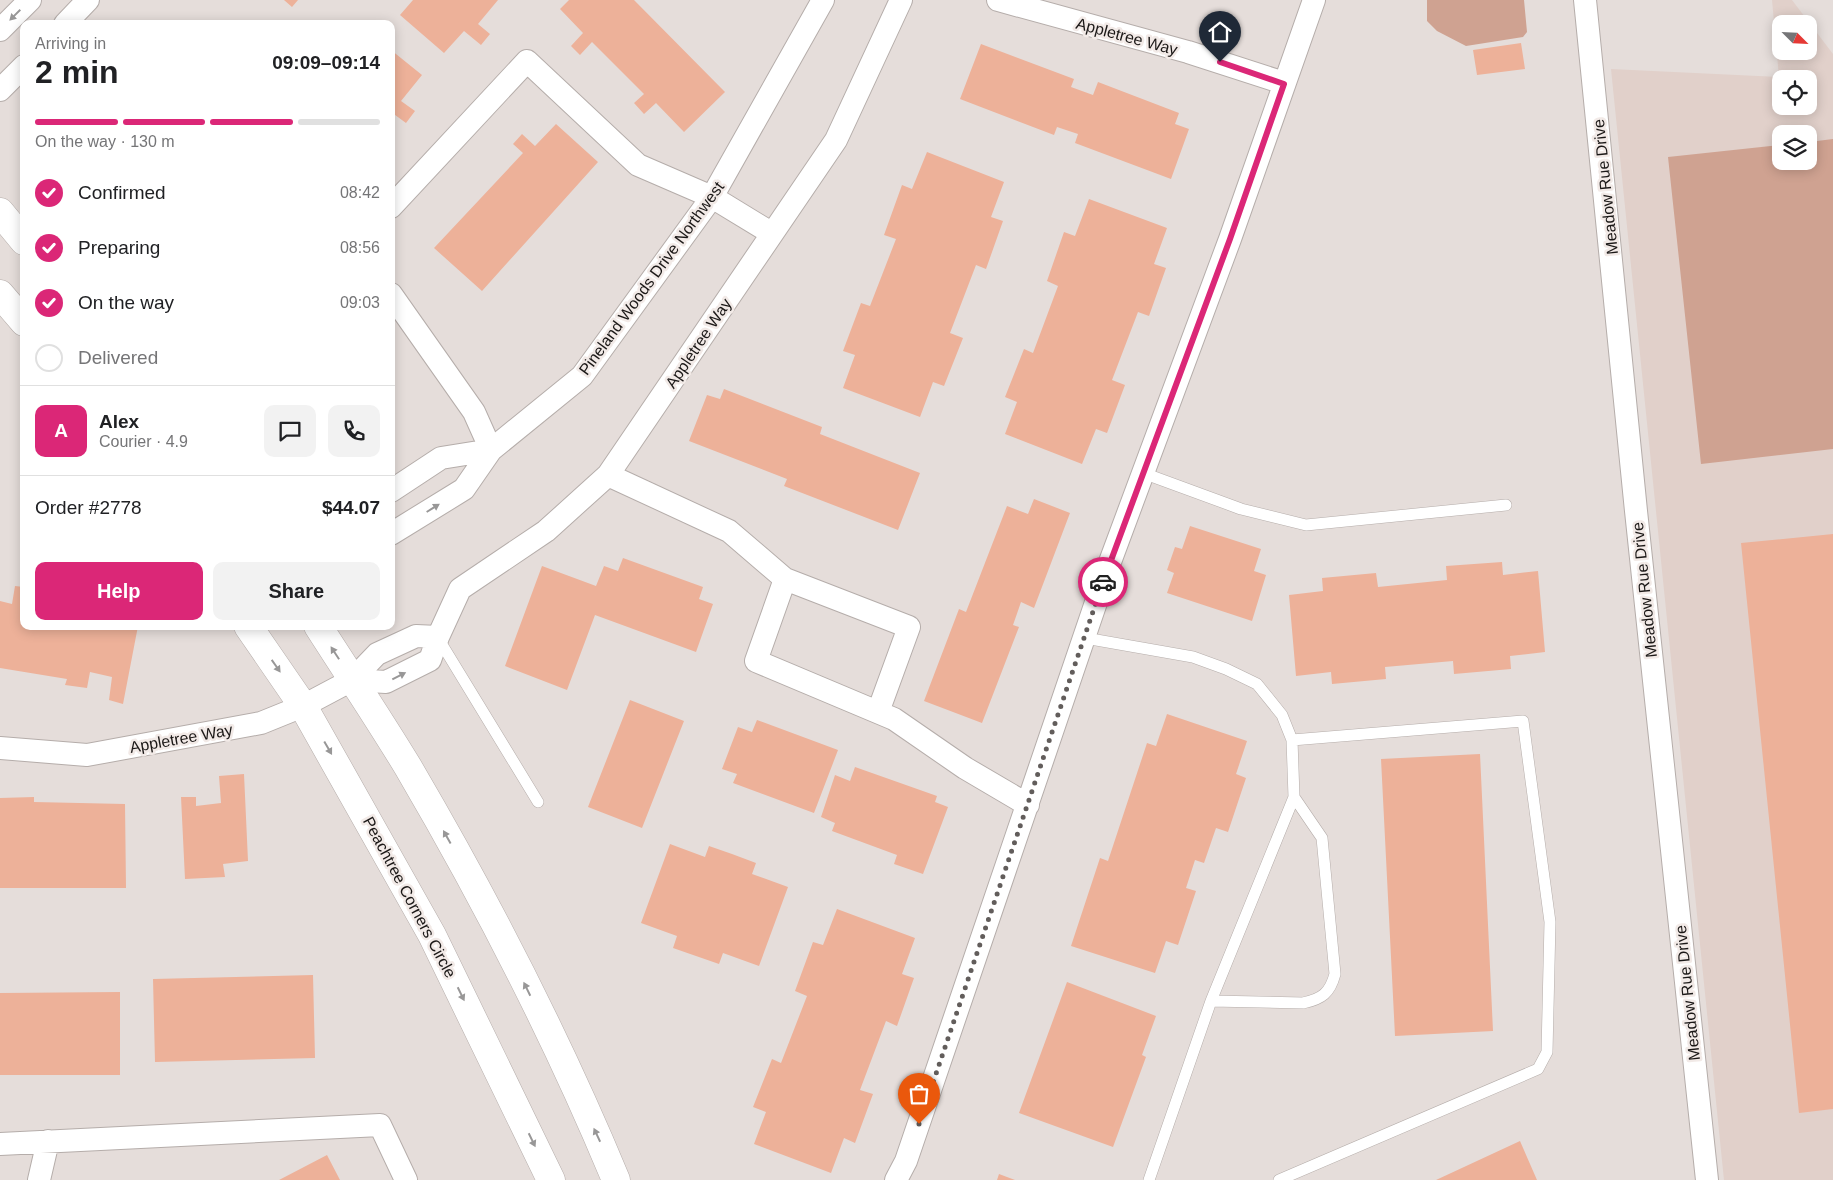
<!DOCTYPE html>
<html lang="en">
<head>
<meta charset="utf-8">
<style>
	:root { --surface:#fff; --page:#f2f2f2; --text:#202124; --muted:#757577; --line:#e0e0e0; --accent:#db2777 }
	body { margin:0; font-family:Helvetica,sans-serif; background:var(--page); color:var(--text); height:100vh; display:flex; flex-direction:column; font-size:19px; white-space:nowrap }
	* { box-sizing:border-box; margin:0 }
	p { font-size:16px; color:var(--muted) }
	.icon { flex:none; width:28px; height:28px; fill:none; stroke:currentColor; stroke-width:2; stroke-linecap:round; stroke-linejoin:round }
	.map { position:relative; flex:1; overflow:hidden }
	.panel { position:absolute; left:20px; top:20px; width:375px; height:610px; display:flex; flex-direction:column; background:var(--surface); border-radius:10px; box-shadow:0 2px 12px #0003 }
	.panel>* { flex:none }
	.needle { width:32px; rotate:114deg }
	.buttons { position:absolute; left:1772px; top:15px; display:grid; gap:10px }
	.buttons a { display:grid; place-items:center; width:45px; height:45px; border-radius:10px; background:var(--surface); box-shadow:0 2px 12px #0003; font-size:25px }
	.pin { position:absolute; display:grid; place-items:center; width:42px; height:42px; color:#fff; margin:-51px -21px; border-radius:50% 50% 50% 0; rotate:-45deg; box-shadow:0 0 5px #0007 }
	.pin .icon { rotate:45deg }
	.courier { position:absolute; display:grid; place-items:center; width:50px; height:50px; margin:-25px; border:4px solid #db2777; border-radius:50%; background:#fff; color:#222; box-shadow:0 1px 6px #0007 }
	.summary em { font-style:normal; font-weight:600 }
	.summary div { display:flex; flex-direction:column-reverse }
	.summary { display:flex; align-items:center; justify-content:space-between; height:85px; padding:0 15px }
	h1 { font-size:32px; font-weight:600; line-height:38px }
	.bar { display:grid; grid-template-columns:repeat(4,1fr); gap:8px 5px; align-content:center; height:60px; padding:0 15px }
	.bar i { height:6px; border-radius:4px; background:var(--line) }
	.bar .active { background:var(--accent) }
	.bar p { grid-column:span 4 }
	.line { display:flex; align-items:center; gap:12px; padding:0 15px; border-top:1px solid var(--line) }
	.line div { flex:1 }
	.round { display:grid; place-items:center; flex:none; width:52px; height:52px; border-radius:10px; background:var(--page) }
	ol { padding:0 15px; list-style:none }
	li { display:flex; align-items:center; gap:15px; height:55px }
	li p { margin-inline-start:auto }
	li .icon { padding:5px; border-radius:50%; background:var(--accent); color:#fff; stroke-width:4 }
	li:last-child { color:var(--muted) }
	li i { width:28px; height:28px; border:2px solid var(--line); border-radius:50% }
	.primary-button { display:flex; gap:10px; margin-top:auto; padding:10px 15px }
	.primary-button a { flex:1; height:58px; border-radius:10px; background:var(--accent); color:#fff; font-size:20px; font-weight:600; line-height:58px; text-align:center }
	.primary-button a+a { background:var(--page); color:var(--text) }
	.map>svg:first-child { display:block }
</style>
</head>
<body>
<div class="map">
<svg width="1833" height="1180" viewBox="0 0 1833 1180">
	<rect width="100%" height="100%" fill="#e5ddda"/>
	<path fill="#e1d0ca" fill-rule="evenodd" d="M1772 0H1792L1833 54V1180H1724L1611 69 1779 77ZM1781 24H1809V51H1781ZM1781 79H1809V106H1781ZM1781 134H1809V161H1781Z"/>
	<path fill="#cfa291" d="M1427 0H1524L1527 32 1523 37 1466 46 1437 31 1427 21Z
		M1833 139V449L1701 464 1668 157 1781 145V161H1809V142Z"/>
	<path fill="#edb199" d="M284 0H298L292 7Z
		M413 0H498L478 24 490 34 481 45 464 31 444 53 400 15Z
		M569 0H634L725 92 684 132 656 103 644 114 634 103 644 94 592 42 580 55 571 46 583 33 560 9Z
		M1521 43 1525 69 1477 75 1473 50Z
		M981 44 1074 79 1071 87 1093 95 1098 82 1179 113 1175 124 1189 129 1171 179 1075 143 1078 134 1057 127 1054 135 960 99Z
		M391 50 422 75 401 101 415 111 406 123 391 112Z
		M556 124 598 162 482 291 434 248 523 153 513 144 522 134 535 146Z
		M927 152 1004 182 991 217 1003 221 986 269 976 265 950 333 963 338 944 386 933 382 920 417 843 388 855 355 843 351 861 303 870 306 896 239 884 235 902 185 912 189Z
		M1089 199 1167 228 1154 264 1166 268 1149 316 1138 312 1112 380 1125 385 1107 433 1096 429 1082 464 1005 434 1017 402 1005 397 1024 349 1033 353 1058 286 1047 281 1064 232 1075 236Z
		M724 389 822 427 820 434 920 473 898 530 784 486 787 479 689 441 707 395 720 399Z
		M1034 499 1070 513 1034 608 1021 602 1013 625 1019 627 982 723 924 701 959 609 966 612 1007 506 1028 514Z
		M1190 526 1261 549 1254 571 1266 575 1252 621 1167 593 1174 573 1167 570 1175 547 1182 549Z
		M1833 534V1109L1799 1113 1741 543Z
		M623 558 703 587 699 599 713 604 696 652 595 615 567 690 505 666 542 566 596 586 604 566 618 571Z
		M1502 562 1503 575 1538 571 1545 652 1510 656 1511 669 1454 674 1453 661 1385 667 1386 679 1332 684 1331 672 1296 676 1289 595 1323 591 1322 578 1376 573 1378 587 1447 580 1446 566Z
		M15 586 24 587V626H138L123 704 109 700 112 677 90 672 87 688 65 685 67 679 0 668V601L12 604Z
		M630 700 684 721 642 828 588 807Z
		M1167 714 1247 741 1236 774 1246 778 1228 832 1216 828 1204 863 1195 860 1186 888 1196 891 1178 945 1166 941 1155 973 1071 946 1100 858 1108 861 1147 743 1156 746Z
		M757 720 838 750 814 813 733 783 737 774 722 769 738 727 752 732Z
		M1480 754 1493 1031 1395 1036 1381 759Z
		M855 767 937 796 935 802 948 807 923 874 894 864 897 855 832 831 835 823 821 817 835 775 850 781Z
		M244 774 248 861 223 864 225 877 185 879 181 797H196V806L221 803 219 776Z
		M34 797V802L125 804 126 888H0V798Z
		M670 844 705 857 709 846 732 854 756 863 752 874 788 887 759 966 723 953 719 964 673 948 677 936 641 923Z
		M837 909 915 938 902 974 914 978 897 1026 886 1021 860 1090 873 1094 855 1143 844 1138 831 1173 754 1144 766 1112 753 1107 772 1059 781 1063 807 996 795 991 813 942 823 945Z
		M313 975 315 1058 155 1062 153 979Z
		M1067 982 1156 1016 1142 1055 1146 1057 1113 1147 1019 1113Z
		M120 992V1075H0V993Z
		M1520 1141 1537 1180H1436Z
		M327 1155 340 1180H279Z
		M999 1174 1015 1180H997Z"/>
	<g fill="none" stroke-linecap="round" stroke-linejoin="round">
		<defs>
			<path id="lane" d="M1143 473 1241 509 1306 525 1506 505
				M438 638 538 802
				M1085 638 1193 657 1226 669 1257 684 1282 715 1292 740 1294 797 1211 1001 1149 1180
				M1211 1001 1303 1003C1322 999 1330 993 1335 974L1322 838 1294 797
				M1279 1180 1538 1069 1547 1052 1550 922 1523 721 1292 740"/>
			<path id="street" d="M998 0 1188 52 1284 83
				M1585 0 1636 511 1707 1180
				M65 24 88 0
				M0 30 30 0
				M0 90 24 66
				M391 207 527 61 638 165 712 197 771 233
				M391 294 474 412 491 450
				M608 475 729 531 785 579
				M391 491 441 458 491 450
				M391 534 464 489 491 450 582 376 712 197 823 0
				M352 680 386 682 430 660 438 637 460 589 546 531 608 475 836 140 901 0
				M878 712 909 627 785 579 756 661 894 719 965 768 1028 805
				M0 748 87 755 261 723 303 706 352 680 377 654 416 636 438 637
				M0 1144 380 1125 406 1180
				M39 1180 48 1141
				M896 1180 906 1161 1107 570 1230 239 1314 0"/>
			<path id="secondary" d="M0 212 24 241
				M0 294 24 322
				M248 626 303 706 432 935 551 1180
				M318 626C348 673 379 719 408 767 486 900 557 1038 616 1180"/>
		</defs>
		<use href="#lane" stroke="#b5adaa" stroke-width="12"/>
		<use href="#street" stroke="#b5adaa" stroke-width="24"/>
		<use href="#secondary" stroke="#b5adaa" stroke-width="29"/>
		<use href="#lane" stroke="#fff" stroke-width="11"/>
		<use href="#street" stroke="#fff" stroke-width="22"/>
		<use href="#secondary" stroke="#fff" stroke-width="28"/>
	</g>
	<defs><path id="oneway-solid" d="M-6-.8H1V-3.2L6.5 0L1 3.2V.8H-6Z" transform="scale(1.25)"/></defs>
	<g fill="#989797">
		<use href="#oneway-solid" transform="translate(15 15) rotate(135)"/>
		<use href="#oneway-solid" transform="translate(433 508) rotate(-32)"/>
		<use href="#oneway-solid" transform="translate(335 653) rotate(-123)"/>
		<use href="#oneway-solid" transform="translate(276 666) rotate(55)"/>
		<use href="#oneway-solid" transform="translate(399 676) rotate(-27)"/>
		<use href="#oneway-solid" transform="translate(328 748) rotate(60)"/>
		<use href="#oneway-solid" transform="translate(447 837) rotate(-119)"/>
		<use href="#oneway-solid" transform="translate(527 989) rotate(-116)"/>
		<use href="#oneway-solid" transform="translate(461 994) rotate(64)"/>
		<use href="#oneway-solid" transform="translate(597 1135) rotate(-115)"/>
		<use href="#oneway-solid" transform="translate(532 1140) rotate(64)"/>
	</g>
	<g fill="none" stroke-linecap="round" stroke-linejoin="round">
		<path stroke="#625d5b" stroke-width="5" stroke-dasharray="0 9" d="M919 1124 1103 582"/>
		<path stroke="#db2777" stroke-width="6" d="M1103 582 1230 239 1284 84 1220 62"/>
	</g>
	<g text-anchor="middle" stroke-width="5" stroke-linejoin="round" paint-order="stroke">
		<g font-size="16" fill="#1b1817" stroke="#f2eae7">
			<text transform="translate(1127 36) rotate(15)" y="6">Appletree Way</text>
			<text transform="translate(1605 187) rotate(-96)" y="6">Meadow Rue Drive</text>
			<text transform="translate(651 278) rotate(-54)" y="6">Pineland Woods Drive Northwest</text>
			<text transform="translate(698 343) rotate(-56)" y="6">Appletree Way</text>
			<text transform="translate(1644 590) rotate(-96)" y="6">Meadow Rue Drive</text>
			<text transform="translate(181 738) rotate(-10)" y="6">Appletree Way</text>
			<text transform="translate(410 897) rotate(62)" y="6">Peachtree Corners Circle</text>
			<text transform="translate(1687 993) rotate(-96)" y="6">Meadow Rue Drive</text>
		</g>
	</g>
</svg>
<div class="buttons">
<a><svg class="needle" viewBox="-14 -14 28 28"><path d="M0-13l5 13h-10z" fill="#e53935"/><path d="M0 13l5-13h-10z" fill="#757577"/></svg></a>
<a><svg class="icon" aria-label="locate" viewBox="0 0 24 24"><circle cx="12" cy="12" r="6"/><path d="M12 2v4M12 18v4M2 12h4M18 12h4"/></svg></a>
<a><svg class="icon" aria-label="layers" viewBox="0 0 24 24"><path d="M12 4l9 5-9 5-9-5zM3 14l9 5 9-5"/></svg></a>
</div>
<div class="pin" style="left:919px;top:1124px;background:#ea580c"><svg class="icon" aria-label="bag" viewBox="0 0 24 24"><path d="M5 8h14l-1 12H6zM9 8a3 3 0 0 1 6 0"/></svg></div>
<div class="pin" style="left:1220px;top:62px;background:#1f2937"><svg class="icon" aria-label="home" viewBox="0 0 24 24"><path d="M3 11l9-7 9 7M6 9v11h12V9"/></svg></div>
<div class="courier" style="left:1103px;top:582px"><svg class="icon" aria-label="car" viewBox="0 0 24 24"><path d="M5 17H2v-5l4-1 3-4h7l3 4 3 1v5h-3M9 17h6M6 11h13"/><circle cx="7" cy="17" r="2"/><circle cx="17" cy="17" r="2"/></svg></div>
<section class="panel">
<div class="summary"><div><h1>2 min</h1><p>Arriving in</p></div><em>09:09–09:14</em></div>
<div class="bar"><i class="active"></i><i class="active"></i><i class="active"></i><i></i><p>On the way · 130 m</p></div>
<ol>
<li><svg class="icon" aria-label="check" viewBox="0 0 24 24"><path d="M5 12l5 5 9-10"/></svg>Confirmed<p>08:42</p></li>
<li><svg class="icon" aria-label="check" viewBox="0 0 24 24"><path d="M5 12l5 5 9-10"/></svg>Preparing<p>08:56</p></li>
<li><svg class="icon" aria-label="check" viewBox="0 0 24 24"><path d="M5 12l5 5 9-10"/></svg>On the way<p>09:03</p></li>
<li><i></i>Delivered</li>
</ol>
<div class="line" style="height:90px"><b class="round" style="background:var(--accent);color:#fff">A</b><div><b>Alex</b><p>Courier · 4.9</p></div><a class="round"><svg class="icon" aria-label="chat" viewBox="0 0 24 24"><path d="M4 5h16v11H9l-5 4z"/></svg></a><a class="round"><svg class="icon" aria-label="phone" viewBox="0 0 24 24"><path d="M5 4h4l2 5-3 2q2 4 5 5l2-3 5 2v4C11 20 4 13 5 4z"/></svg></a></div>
<div class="line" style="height:65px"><div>Order #2778</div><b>$44.07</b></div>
<div class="primary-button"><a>Help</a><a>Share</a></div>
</section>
</div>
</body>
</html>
